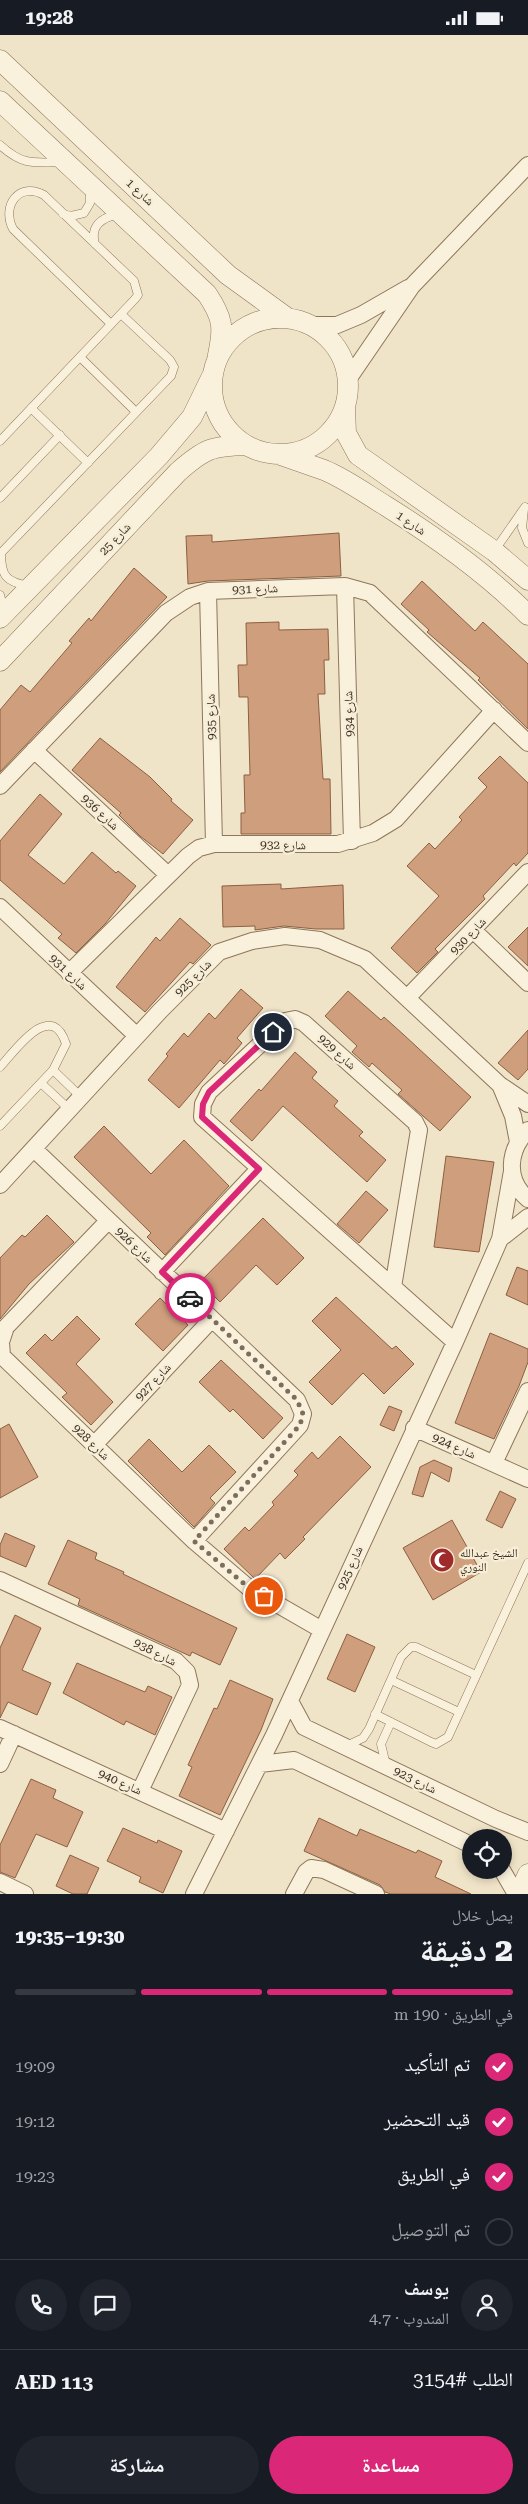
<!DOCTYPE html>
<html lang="ar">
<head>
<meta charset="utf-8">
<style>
	:root { --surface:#171b24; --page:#20242c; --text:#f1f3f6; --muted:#9ea1a6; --line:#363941; --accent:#db2777 }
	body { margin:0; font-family:"Roboto Serif","Noto Naskh Arabic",serif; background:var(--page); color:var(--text); direction:rtl; height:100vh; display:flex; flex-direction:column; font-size:19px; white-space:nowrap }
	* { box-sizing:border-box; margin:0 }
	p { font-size:16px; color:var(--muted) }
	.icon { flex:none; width:28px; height:28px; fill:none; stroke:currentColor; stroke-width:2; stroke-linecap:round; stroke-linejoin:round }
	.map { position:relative; height:1859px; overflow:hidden; direction:ltr }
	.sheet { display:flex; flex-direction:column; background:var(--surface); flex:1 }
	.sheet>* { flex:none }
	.buttons { position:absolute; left:462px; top:1794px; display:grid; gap:10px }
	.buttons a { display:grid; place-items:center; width:50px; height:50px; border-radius:50%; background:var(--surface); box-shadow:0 2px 8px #0003; font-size:25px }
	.pin { position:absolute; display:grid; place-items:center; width:42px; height:42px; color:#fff; margin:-21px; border:2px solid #fff; border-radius:50%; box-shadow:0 1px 5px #0007 }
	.courier { position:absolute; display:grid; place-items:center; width:50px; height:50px; margin:-25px; border:4px solid #db2777; border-radius:50%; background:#fff; color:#222; box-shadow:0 1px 6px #0007 }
	.head em { font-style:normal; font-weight:800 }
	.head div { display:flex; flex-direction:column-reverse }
	.head { display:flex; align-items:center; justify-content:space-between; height:85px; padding:0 15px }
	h1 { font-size:32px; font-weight:800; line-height:38px }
	.bar { display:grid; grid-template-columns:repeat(4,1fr); gap:8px 5px; align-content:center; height:60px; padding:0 15px }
	.bar i { height:6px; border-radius:4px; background:var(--line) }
	.bar .selected { background:var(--accent) }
	.bar p { grid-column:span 4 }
	.line { display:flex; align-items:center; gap:12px; padding:0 15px; border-top:1px solid var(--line) }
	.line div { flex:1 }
	.round { display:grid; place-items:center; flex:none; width:52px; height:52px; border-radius:26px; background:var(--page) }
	ol { padding:0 15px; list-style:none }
	li { display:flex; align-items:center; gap:15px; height:55px }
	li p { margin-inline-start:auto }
	li .icon { padding:5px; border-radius:50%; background:var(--accent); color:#fff; stroke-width:4 }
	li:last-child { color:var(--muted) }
	li i { width:28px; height:28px; border:2px solid var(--line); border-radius:50% }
	.button { display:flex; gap:10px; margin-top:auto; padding:10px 15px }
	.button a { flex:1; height:58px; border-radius:30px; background:var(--accent); color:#fff; font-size:20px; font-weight:800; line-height:58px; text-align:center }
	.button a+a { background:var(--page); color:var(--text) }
	.status { display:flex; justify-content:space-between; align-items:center; height:35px; padding:0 25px; background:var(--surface); direction:ltr }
	.status svg { height:14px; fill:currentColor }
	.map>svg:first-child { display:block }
</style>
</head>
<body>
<div class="status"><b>19:28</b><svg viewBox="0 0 49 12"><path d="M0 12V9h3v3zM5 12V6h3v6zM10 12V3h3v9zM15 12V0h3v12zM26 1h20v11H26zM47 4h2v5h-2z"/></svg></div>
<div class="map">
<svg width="528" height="1859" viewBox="0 0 528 1859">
	<rect width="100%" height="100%" fill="#f0e4c8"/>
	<path fill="#cf9f7d" stroke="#8d5f41" d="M339 498 341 541 208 546 188 549 186 501 212 500V507Z
		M134 533 167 562 0 737V675L21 650 30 657 72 608 69 606 89 583 91 586Z
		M422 546 475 596 483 587 528 629V694L478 645 480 643 427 597 429 595 401 569Z
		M279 587V595L328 594 329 625H324L325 659H318L323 744H330L331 799H241V778H245L244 740H250L248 662H239L238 630H247L246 588Z
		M100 703 150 742 172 764 171 766 193 785 163 819 140 801 119 780 121 778 72 735Z
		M500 721 528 748V818L516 831 514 828 483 861 485 864 435 914 438 917 417 938 391 913 439 861 407 831 429 808 435 814 462 785 459 782 487 752 478 743Z
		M40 759 62 779 28 820 64 849 92 817 116 838 118 836 136 851 105 889 76 918 58 903 62 899 0 845V806Z
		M281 849V854L343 850 344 894H316L284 891 255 895V891L223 892 222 851Z
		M180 883 211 910 193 929 190 927 145 977 116 952 156 902 160 906Z
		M528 892V931L508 912Z
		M241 954 263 973 237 1003 242 1008 224 1029 220 1025 179 1073 148 1045 168 1021 166 1019 184 998 188 1002 209 978 215 984Z
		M348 956 381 985 384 982 404 1000 471 1062 440 1096 398 1059 402 1055 372 1028 369 1032 352 1017 357 1011 325 981Z
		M528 995V1034L518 1045 498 1028Z
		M295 1017 317 1037 312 1043 338 1066 334 1071 363 1097 359 1101 386 1125 367 1147 283 1071 252 1106 230 1086 259 1054 261 1056Z
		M104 1091 151 1139 184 1105 229 1151 165 1220 147 1202 151 1198 74 1122Z
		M446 1121 494 1127 479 1217 434 1212Z
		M366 1156 388 1175 359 1208 337 1189Z
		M47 1180 74 1207 29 1249 0 1284V1223L22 1200 25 1202Z
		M263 1183 304 1223 277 1250 256 1230 220 1267 200 1247Z
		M517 1232 528 1236V1270L506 1260Z
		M336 1262 392 1314 396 1311 414 1329 384 1359 363 1338 332 1370 309 1347 341 1315 312 1286Z
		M160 1263 188 1290 163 1316 135 1289Z
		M77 1281 100 1304 76 1329 113 1367 91 1390 62 1362 67 1358 26 1318 45 1299 52 1306Z
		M490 1298 528 1314V1327L519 1351 494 1404 455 1388Z
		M221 1325 283 1383 263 1404 233 1374 230 1377 199 1347Z
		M389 1371 402 1376 394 1396 380 1390Z
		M9 1389 38 1442 0 1463V1394Z
		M340 1401 371 1432 303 1502 305 1504 285 1524 280 1518 255 1544 224 1514 245 1492 249 1496 274 1470 272 1467 298 1440 294 1436 312 1417 318 1424Z
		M149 1404 182 1437 209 1410 236 1437 210 1463 215 1468 194 1492 128 1426Z
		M434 1425 452 1433 449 1447 431 1437 423 1462 412 1459 420 1432Z
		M500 1456 516 1464 502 1493 486 1485Z
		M452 1485 481 1537 433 1565 403 1513Z
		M5 1498 35 1511 26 1532 0 1521V1510Z
		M68 1505 97 1518 95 1524 124 1537 123 1539 237 1593 220 1630 192 1617 190 1621 78 1570 80 1564 48 1549Z
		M15 1580 41 1593 22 1635 51 1648 37 1680 8 1667 0 1683V1613Z
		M347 1599 375 1612 355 1657 327 1644Z
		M77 1628 145 1657 148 1651 172 1662 155 1700 126 1686 124 1690 63 1658Z
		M230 1645 273 1664 261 1695 220 1780 179 1761 192 1732 188 1730 214 1673 217 1674Z
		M31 1744 56 1755 53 1763 83 1777 67 1812 36 1799 15 1843 0 1837V1810Z
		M319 1783 357 1801 360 1794 416 1818 418 1815 442 1826 435 1842 471 1859H391L385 1857 380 1850 304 1816Z
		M123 1793 157 1808 158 1805 182 1816 163 1858 139 1847 141 1842 107 1826Z
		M70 1820 99 1833 87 1859H73L56 1851Z"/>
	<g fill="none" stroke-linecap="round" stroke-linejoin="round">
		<defs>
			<path id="service" d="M0 110C22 130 32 128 60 127
				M63 179 71 181 84 178 90 168V154
				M95 209C90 191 101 183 118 179
				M80 322 136 377
				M31 373 88 428
				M0 406 135 264 138 260 134 246 44 160C19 146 1 171 13 194L111 289
				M0 463 60 400
				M524 474 522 493 528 508
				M495 515 525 472
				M1 518C1 541 6 547 29 551
				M0 519 171 341 174 332 170 325 121 279
				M0 560 4 575
				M0 1032C15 1016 51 963 66 1009L53 1035 0 1091
				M53 1035 81 1062
				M41 1048 70 1075
				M391 1645 459 1677
				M375 1679 431 1707 436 1709 448 1702 528 1528
				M346 1711 363 1703 369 1694 401 1622 411 1612H416L476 1640
				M386 1730 381 1709 391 1687"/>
			<path id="minor" d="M312 290H337L361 280 408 253
				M349 343 412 251 528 130
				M345 551 352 806
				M208 556 214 809
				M34 715 167 839
				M0 751 166 578 190 562 208 556 345 551 370 558 528 708
				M0 872 137 1001
				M474 896 528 948
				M69 938 188 821 199 813 214 809H338L373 798 396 784 494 675
				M407 963 528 837
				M501 1052 513 1081 518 1107
				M528 1095C508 1115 505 1145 528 1164
				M34 1114 297 1365 303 1379 300 1390 194 1506
				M0 1150 160 976 219 917 252 906 285 901 320 905 365 924 500 1050 528 1069
				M108 1186 6 1292 1 1307 2 1321 194 1506 249 1553 322 1595
				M500 1204 528 1182
				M162 1237 259 1134
				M393 1252 419 1095 415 1087 304 988 295 984 285 986 209 1057 203 1069 202 1082 455 1307
				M414 1393 528 1444
				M94 1410 212 1284
				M494 1428 528 1356
				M0 1545 176 1626 187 1637 190 1650 140 1756
				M290 1666 304 1692 496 1784 528 1797
				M0 1693 226 1796
				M0 1729 14 1699
				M260 1729 294 1725 471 1810
				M502 1835 516 1859
				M0 1847 25 1859
				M194 1859 274 1700 455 1307 500 1204 512 1136
				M294 1859 306 1837 311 1833 324 1835 376 1859"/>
			<path id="tertiary" d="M0 25 228 240 286 282
				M0 66 207 259C223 283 224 292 218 320
				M212 351a68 68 0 1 1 136 0a68 68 0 1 1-136 0Z
				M345 374 346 398 358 420 494 516 528 545
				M281 420C295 425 310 430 324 435 346 444 366 459 386 471 437 503 486 538 528 580
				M0 583 159 421 192 382 212 341
				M0 626 178 437C204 414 211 411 246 410
				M519 1859 528 1839"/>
		</defs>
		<use href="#service" stroke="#8d765c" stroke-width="9"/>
		<use href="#minor" stroke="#8d765c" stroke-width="18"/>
		<use href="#tertiary" stroke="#8d765c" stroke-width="21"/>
		<use href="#service" stroke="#faf1dc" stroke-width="8"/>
		<use href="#minor" stroke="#faf1dc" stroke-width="16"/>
		<use href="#tertiary" stroke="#faf1dc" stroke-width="20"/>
	</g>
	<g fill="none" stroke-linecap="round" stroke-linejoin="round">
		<path stroke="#7c6e5b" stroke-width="5" stroke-dasharray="0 9" d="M190 1263 297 1365 303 1379 300 1390 194 1506 249 1553 264 1561"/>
		<path stroke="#db2777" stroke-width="6" d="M190 1263 162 1237 259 1134 202 1082 203 1069 209 1057 273 997"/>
	</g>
	<defs>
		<symbol id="mosque-disc" viewBox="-11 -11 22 22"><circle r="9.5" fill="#9e2a2b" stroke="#f7eed8"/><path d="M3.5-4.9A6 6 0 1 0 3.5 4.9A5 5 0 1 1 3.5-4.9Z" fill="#fff"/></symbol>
	</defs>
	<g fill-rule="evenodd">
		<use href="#mosque-disc" x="428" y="1511" width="28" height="28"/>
	</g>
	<g text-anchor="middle" stroke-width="4.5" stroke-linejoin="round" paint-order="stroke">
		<g font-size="12" fill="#3d2e20" stroke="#f7eed8">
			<text transform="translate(140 157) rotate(43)" y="4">شارع 1</text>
			<text transform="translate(411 488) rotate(34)" y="4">شارع 1</text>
			<text transform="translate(115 504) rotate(-47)" y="4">شارع 25</text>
			<text transform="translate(255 554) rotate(-2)" y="4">شارع 931</text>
			<text transform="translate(349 679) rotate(-92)" y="4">شارع 934</text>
			<text transform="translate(211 682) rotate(-91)" y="4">شارع 935</text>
			<text transform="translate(100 777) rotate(43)" y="4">شارع 936</text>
			<text transform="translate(283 810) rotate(1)" y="4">شارع 932</text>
			<text transform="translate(468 901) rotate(-46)" y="4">شارع 930</text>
			<text transform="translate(68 937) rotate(43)" y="4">شارع 931</text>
			<text transform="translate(193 943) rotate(-45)" y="4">شارع 925</text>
			<text transform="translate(337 1017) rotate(42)" y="4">شارع 929</text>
			<text transform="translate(134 1210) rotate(44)" y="4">شارع 926</text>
			<text transform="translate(153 1347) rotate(-47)" y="4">شارع 927</text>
			<text transform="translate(91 1407) rotate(44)" y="4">شارع 928</text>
			<text transform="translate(454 1411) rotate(24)" y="4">شارع 924</text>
			<text transform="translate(350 1533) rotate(-66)" y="4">شارع 925</text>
			<text transform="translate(155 1617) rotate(27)" y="4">شارع 938</text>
			<text transform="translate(415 1745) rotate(26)" y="4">شارع 923</text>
			<text transform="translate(120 1747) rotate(24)" y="4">شارع 940</text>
		</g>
		<g font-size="12" fill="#3d2e20" stroke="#f7eed8" text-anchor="start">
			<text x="460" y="1522">الشيخ عبدالله<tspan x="460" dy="14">النوري</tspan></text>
		</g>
	</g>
</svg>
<div class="buttons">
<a><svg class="icon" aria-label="locate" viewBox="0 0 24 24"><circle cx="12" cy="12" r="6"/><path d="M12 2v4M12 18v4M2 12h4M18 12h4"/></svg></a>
</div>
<div class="pin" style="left:264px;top:1561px;background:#ea580c"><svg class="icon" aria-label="bag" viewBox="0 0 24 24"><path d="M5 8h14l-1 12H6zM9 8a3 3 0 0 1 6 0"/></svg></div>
<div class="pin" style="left:273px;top:997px;background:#1f2937"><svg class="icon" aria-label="home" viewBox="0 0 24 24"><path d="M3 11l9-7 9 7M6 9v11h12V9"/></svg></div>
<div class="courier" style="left:190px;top:1263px"><svg class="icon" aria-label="car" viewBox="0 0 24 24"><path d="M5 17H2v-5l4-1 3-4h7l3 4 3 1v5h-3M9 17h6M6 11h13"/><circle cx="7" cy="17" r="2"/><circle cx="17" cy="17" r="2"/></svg></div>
</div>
<section class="sheet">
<div class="head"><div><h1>2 دقيقة</h1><p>يصل خلال</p></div><em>19:30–19:35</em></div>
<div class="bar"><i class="selected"></i><i class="selected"></i><i class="selected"></i><i></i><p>في الطريق · 190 m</p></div>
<ol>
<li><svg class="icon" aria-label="check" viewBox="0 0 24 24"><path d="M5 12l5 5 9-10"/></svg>تم التأكيد<p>19:09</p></li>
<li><svg class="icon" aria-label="check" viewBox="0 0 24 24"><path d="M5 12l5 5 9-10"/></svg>قيد التحضير<p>19:12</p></li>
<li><svg class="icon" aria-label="check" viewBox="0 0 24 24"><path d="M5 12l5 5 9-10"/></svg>في الطريق<p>19:23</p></li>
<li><i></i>تم التوصيل</li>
</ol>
<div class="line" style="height:90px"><a class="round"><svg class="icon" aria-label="person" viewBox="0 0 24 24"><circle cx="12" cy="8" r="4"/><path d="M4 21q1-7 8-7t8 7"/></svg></a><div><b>يوسف</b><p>المندوب · 4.7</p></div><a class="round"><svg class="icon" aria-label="chat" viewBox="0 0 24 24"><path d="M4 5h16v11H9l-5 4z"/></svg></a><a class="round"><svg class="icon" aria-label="phone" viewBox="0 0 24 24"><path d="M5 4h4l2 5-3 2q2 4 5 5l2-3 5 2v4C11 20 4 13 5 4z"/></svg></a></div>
<div class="line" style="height:65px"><div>الطلب #3154</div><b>AED 113</b></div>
<div class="button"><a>مساعدة</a><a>مشاركة</a></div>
</section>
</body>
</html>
